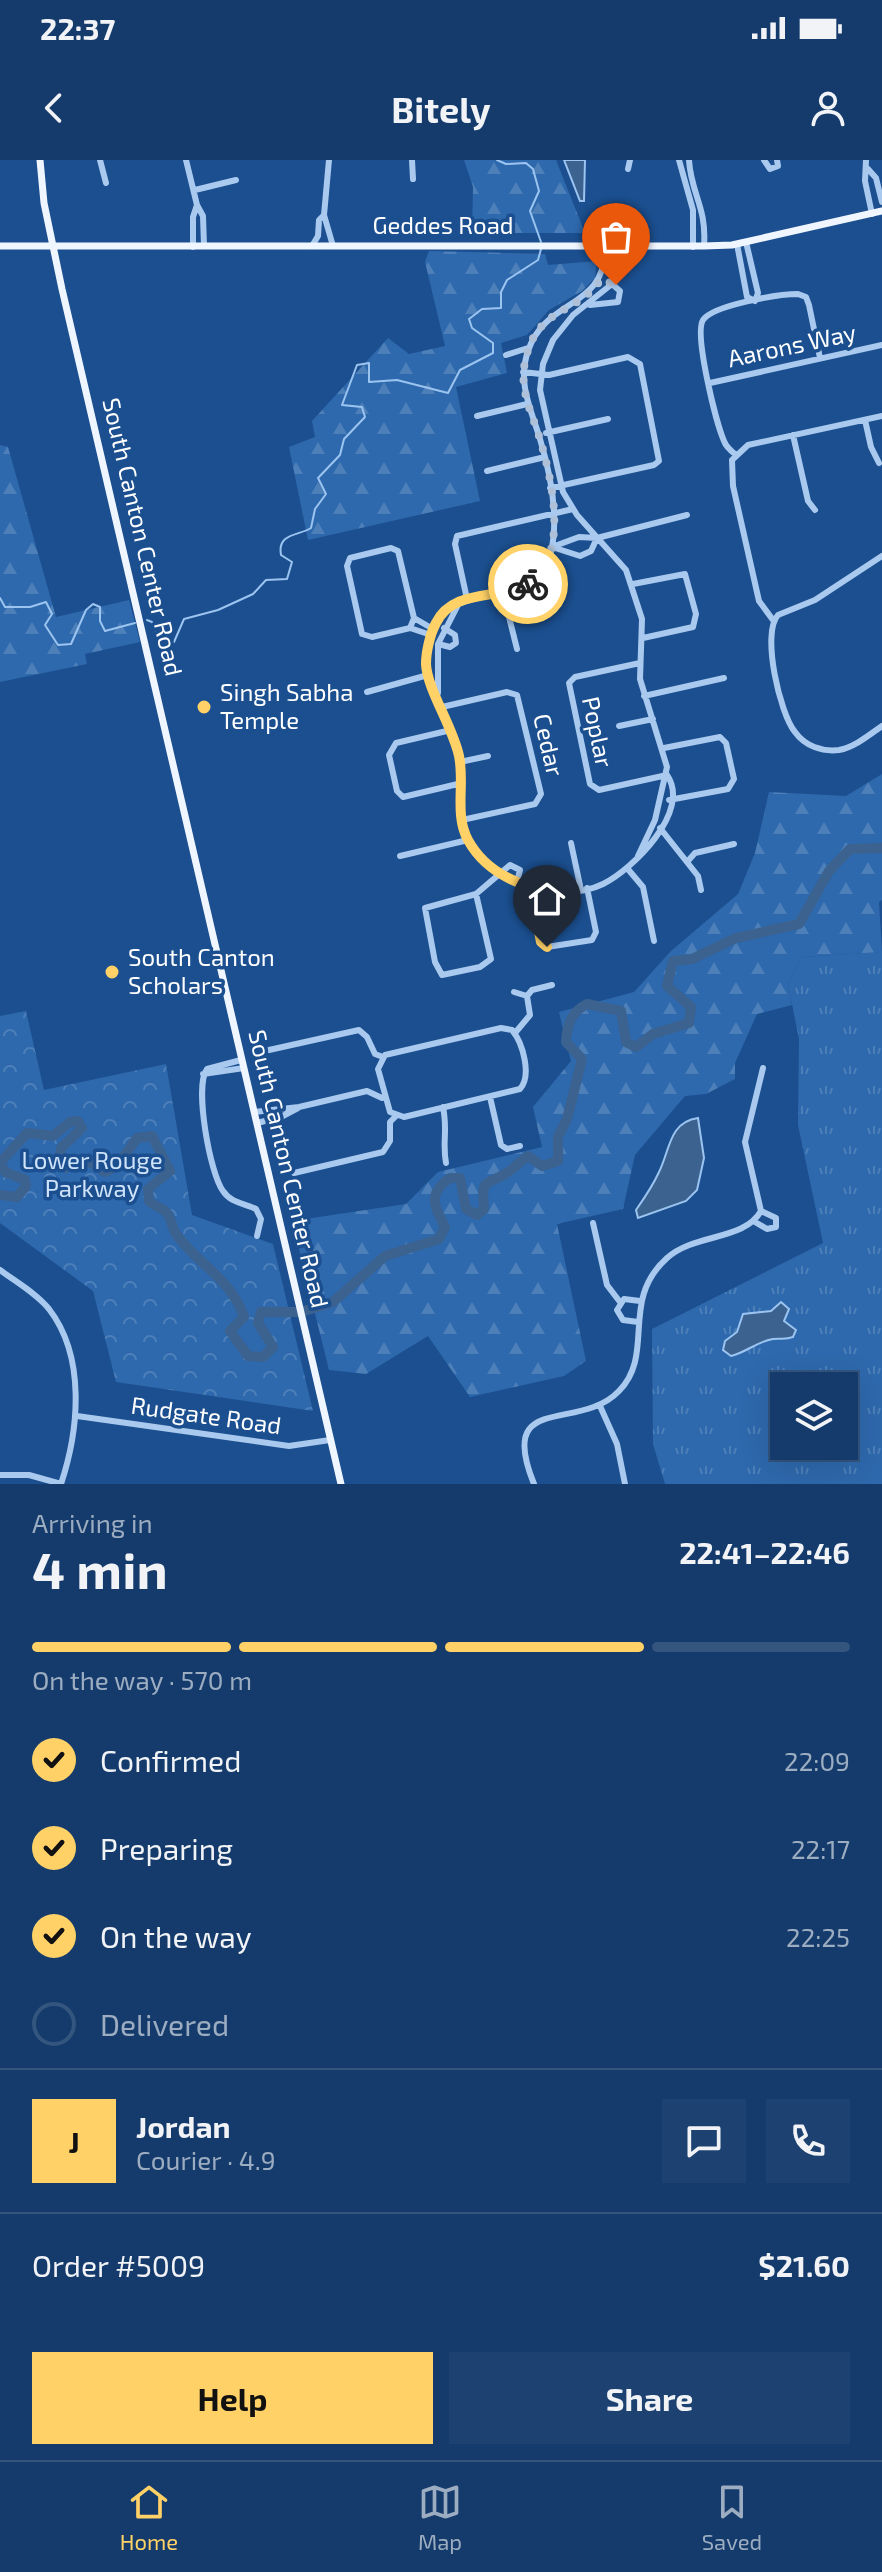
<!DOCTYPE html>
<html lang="en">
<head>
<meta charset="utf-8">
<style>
	:root { --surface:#143b6b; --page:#1d4271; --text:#f1f3f6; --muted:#9dadc1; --line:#33557e; --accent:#ffd166 }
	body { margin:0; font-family:"Exo 2",sans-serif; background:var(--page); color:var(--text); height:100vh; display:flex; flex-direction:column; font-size:30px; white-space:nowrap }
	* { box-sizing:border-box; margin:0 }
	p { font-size:26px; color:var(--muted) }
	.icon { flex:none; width:44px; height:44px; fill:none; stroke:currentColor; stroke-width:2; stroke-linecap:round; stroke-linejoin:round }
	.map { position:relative; height:1324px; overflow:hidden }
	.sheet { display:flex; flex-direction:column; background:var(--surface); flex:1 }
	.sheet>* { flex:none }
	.buttons { position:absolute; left:770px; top:1212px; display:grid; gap:16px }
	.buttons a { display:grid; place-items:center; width:88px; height:88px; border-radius:0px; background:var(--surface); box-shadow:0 8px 32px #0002,0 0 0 2px var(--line); font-size:40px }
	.pin { position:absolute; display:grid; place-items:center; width:68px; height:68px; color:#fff; margin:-82px -34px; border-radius:50% 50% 50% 0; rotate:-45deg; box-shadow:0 0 8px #0007 }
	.pin .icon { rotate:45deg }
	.courier { position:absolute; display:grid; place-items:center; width:80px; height:80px; margin:-40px; border:6px solid #ffd166; border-radius:50%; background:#fff; color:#222; box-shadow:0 2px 10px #0007 }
	.head em { font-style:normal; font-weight:700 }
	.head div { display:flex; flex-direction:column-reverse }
	.head { display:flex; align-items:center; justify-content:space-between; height:136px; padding:0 32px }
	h1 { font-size:52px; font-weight:700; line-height:60px }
	.bar { display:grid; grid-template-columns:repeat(4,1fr); gap:12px 8px; align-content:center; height:96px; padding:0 32px }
	.bar i { height:10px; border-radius:6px; background:var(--line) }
	.bar .current { background:var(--accent) }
	.bar p { grid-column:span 4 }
	.line { display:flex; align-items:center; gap:20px; padding:0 32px; border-top:2px solid var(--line) }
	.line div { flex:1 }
	.round { display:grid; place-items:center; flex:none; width:84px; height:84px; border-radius:0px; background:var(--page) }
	ol { padding:0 32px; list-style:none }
	li { display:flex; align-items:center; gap:24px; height:88px }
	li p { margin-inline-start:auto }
	li .icon { padding:8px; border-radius:50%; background:var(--accent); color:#111; stroke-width:4 }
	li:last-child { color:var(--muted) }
	li i { width:44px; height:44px; border:4px solid var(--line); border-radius:50% }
	.cta { display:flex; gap:16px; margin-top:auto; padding:16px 32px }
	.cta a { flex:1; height:92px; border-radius:0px; background:var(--accent); color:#111; font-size:32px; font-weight:700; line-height:92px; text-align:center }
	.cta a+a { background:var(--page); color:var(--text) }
	.status { display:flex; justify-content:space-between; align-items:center; height:56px; padding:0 40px; background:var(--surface); direction:ltr }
	.status svg { height:22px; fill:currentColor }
	header { display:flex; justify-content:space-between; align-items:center; height:104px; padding:0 32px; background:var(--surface); font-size:36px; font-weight:700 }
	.tabs { display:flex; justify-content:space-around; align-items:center; height:112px; border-top:2px solid var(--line); background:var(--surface); font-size:22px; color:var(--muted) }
	.tabs a { display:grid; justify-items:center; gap:4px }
	.tabs .current { color:var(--accent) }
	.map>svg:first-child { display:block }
</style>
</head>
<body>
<div class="status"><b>22:37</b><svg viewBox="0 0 49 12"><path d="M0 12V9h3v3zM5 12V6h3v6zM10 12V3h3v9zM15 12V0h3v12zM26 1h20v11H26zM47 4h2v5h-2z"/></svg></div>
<header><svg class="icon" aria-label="back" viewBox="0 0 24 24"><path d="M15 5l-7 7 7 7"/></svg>Bitely<svg class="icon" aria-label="person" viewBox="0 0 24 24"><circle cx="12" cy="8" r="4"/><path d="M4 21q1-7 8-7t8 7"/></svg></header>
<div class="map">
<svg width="882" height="1324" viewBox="0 0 882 1324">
	<defs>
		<pattern id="grass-tufts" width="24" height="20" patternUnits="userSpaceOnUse" patternTransform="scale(2)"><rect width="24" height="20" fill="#2e69ad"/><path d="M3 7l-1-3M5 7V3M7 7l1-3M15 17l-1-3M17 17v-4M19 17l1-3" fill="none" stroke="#4d80b9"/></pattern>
		<pattern id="forest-firs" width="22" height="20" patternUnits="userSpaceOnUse" patternTransform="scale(2)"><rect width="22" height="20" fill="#2e69ad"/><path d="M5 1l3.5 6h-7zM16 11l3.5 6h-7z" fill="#4d80b9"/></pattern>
		<pattern id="park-crowns" width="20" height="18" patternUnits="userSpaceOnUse" patternTransform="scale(2)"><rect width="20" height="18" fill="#2e69ad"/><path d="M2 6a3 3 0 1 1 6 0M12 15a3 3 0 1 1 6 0" fill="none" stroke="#4d80b9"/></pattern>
	</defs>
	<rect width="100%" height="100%" fill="#1b4f8f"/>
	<path fill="url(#grass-tufts)" fill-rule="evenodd" d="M882 792V1324H665L653 1284 652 1169 823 1083 798 965 799 879 788 824 801 797ZM784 1226H844V1286H784Z"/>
	<path fill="url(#forest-firs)" d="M464 0H556L585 73H472L473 27Z
		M429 91 545 94 548 105 597 101 595 118 582 131 549 150 527 175 501 183 507 213 456 227 480 341 308 380 289 287 315 277 312 261 388 178 409 194 445 186 425 102Z
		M0 285 8 287 56 457 129 440 140 482 85 494 87 504 0 522Z
		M882 614V740L879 742 882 792 801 797 788 824 792 845 757 854 735 903V919L706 934 685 936 635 995 623 1049 557 1064 586 1201 564 1216 470 1237 428 1176 366 1214 329 1210 292 1061 406 1044 438 1012 542 987 533 947 571 901 559 852 634 832 671 791 738 734 755 693 769 632 846 636Z"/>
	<path fill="url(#park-crowns)" d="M26 851 44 930 166 904 192 1055 273 1084 313 1251 116 1222 93 1131 0 1063V856Z"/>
	<path fill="#3c6290" stroke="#9cc4f0" stroke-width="2" d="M564 0H585L584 41H580Z
		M698 958 704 998 697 1030 686 1041 638 1058 636 1050C643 1040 655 1021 659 1012 670 990 669 962 698 958Z
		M781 1142 789 1149 784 1161 796 1170 793 1177C785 1180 781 1178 773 1179 758 1181 747 1192 731 1196L723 1190 725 1181 737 1172 743 1154 771 1151Z"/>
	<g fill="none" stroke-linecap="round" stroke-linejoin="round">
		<path stroke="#9cc4f0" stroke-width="2" d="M497 0 506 4 526 3 533 9 539 31 530 51 541 82
			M0 438 5 447H30L46 442 52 454 45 465 58 485 71 484 86 450 93 444 100 447V461L105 471 135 463
			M147 460 152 462 161 482H174L184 459 218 450 253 434 266 420 287 419 292 402 281 395C277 373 298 376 311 368L315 349 326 334 318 318 340 295 344 279 365 257 362 247 342 245 357 205 369 203V222L397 220 448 233 460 210 493 193V183L472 168 469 159 482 149 501 148V132L507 120 538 100 541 89"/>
		<path stroke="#3c6290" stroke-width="10" d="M0 1035 17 1037 26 1026 25 1020 5 1012 0 1003 27 973 53 976 70 962 78 961 82 968 61 988 59 1004 66 1008 85 999 105 1012 117 1006 137 978 152 976 170 1011 148 1029 149 1041C154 1046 160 1047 165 1051 172 1057 171 1067 176 1074 199 1106 230 1117 244 1157L230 1171 248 1196 263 1197 273 1187 258 1163 261 1152H301L333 1142 385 1096 439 1079 445 1067C435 1047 426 1035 450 1018H460L466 1049 477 1055 484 1049C481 1016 485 1027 508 1012 515 1008 521 1000 528 996L542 1006 558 1001V977L567 959 582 899 566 882C567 865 571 852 587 844L621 851 626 882 636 887 653 874 689 863 691 847 667 826 673 801 692 799 736 778 799 764 829 711 850 689 882 688"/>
		<path stroke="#a9c9ee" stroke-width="6" d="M100 0 106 23
			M186 0 197 45
			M412 0 413 19
			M679 0 693 50V87
			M689 0C691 34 707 47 704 86
			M764 0 770 9 778 6 777 0
			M866 0 865 21 872 54
			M628 9 630 0
			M868 9 876 18 882 42
			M195 30 236 20
			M324 55 329 0
			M746 82 758 133 755 141
			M737 84 747 137 755 141
			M312 86 318 76 319 60 324 55 333 86
			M193 87V57L197 45 203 56 204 86
			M605 87C606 150 546 137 528 191 517 223 531 249 540 279 550 312 559 357 551 392 537 462 423 404 426 504 427 528 452 566 459 594 465 620 456 647 465 672 471 691 487 706 504 715 533 731 572 739 603 724 633 709 692 651 667 615
			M618 87V107L612 124 573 155 553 180 543 204 540 230 563 332 577 355 626 410 642 459 640 519 667 607 655 660 638 696
			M590 145 618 142 620 131 612 124
			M506 195 528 188
			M523 212 549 215 628 197 640 204 659 301 654 305 550 328
			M710 223 882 185
			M477 256 527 244
			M865 260 871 287 879 303
			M546 273 608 259
			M793 275 808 341 815 350
			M736 295C731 291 726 287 724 281 716 263 694 174 703 160 713 145 779 134 798 134L806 137 809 145 820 198
			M487 311 545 297
			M597 378 687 355
			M552 387 580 396 591 391 597 378
			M552 387 579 377 597 378
			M882 396 815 440 778 455C761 473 780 554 795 572 805 586 822 592 839 590 855 587 869 575 882 566
			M633 424 685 414 696 454 693 467 643 478
			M503 433 517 489
			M467 439 455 384 457 376 573 349
			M414 458 410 468 372 477 362 474 347 406 350 398 391 388 398 391 414 458 433 469
			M773 460 759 441 733 326 732 300 748 285 882 256
			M410 468 431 475
			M438 484 450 487 456 483 455 475 444 468
			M640 503 575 517 569 523 590 624 599 630 667 615
			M367 532 428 515
			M438 533V484L458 445
			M644 536 724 518
			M442 547 507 532 517 535 541 634 535 644 462 660
			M619 566 653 559
			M451 570 396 583 389 595 397 631 403 637 462 623
			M664 588 720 577 726 583 734 619 728 629 669 640
			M460 602 488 596
			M660 668 698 716 701 730
			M571 683 581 730
			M400 696 468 680
			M687 702 695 693 734 684
			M627 708 643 727 654 781
			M530 727 541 782 547 787 592 780 596 772 587 728
			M476 734 491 799 480 807 442 815 435 802 425 748 476 734 510 705 520 710 517 722
			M514 832 527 836
			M527 836 532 830 552 825
			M501 868 512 870C523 883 532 916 520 929L404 957 390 952 378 909 385 895Z
			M515 873 530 855 527 836
			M269 890 359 870 367 877 375 894 383 897
			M241 900 207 909C194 926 210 1014 223 1031 231 1043 244 1043 256 1049L261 1059 257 1076
			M203 914 244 908
			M490 937 501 985 507 989 520 986
			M443 947C448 971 442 982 446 1003
			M254 952 299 947 367 931 382 938
			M257 963 281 957 298 948
			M294 1013 383 992 390 981V962L396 956
			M755 1062 767 1069 776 1067V1058L761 1051
			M593 1063 607 1125 620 1142
			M0 1110C16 1122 36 1133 49 1149 86 1197 79 1270 61 1324
			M638 1162 623 1160 617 1150 624 1139 640 1141
			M600 1246 617 1284 625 1324
			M77 1256 289 1286 330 1280
			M0 1315H29L61 1324
			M534 1324C496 1231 579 1273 619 1231 656 1193 619 1141 667 1098 695 1073 744 1081 761 1051L745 982 763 908"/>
		<path stroke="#f0f6ff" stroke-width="7" d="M40 0 44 43 62 129 341 1324
			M0 86H704L732 85 882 51"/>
	</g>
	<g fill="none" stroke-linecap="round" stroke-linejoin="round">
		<path stroke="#afc1d8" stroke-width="8" stroke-dasharray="0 14.4" d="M528 424C570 396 552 320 540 279 532 253 519 230 525 202 536 145 579 155 601 119L616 125"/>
		<path stroke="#ffd166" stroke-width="10" d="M528 424C500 440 453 428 436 463 430 474 426 492 426 504 427 529 453 567 459 596 465 624 454 654 468 680 481 704 505 719 530 727L541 782 547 787"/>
	</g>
	<g fill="#ffd166" stroke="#1b4f8f" stroke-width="3">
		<circle cx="204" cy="547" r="8"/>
		<circle cx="112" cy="812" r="8"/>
	</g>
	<g text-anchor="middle" stroke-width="7" stroke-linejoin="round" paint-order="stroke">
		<g font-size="24" fill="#fff" stroke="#1b4f8f">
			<text x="443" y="74">Geddes Road</text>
			<text transform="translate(792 186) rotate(-12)" y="8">Aarons Way</text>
			<text transform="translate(142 377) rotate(77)" y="8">South Canton Center Road</text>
			<text transform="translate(597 572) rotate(78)" y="8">Poplar</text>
			<text transform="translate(548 585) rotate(77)" y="8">Cedar</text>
			<text transform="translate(288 1009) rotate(77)" y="8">South Canton Center Road</text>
			<text transform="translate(206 1256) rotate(8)" y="8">Rudgate Road</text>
		</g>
		<g font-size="24" fill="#fff" stroke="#1b4f8f" text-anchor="start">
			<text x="220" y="541">Singh Sabha<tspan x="220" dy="28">Temple</tspan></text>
			<text x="128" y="806">South Canton<tspan x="128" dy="28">Scholars</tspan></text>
		</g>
		<g font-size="24" fill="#cfe3fa" stroke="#1b4f8f">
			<text x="92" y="1009">Lower Rouge<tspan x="92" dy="28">Parkway</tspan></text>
		</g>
	</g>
</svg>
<div class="buttons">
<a><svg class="icon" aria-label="layers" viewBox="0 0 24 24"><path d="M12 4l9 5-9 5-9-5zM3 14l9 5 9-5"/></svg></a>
</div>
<div class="pin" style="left:616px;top:125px;background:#ea580c"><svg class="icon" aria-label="bag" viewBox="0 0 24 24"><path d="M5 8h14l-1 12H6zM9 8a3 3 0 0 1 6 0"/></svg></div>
<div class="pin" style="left:547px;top:787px;background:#1f2937"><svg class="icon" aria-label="home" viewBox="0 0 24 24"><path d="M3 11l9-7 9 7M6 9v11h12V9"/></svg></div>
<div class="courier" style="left:528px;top:424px"><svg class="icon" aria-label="bike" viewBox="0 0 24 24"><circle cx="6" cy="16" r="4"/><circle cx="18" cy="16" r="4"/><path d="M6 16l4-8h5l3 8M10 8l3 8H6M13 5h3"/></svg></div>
</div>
<section class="sheet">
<div class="head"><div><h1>4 min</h1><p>Arriving in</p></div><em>22:41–22:46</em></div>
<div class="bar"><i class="current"></i><i class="current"></i><i class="current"></i><i></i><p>On the way · 570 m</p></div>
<ol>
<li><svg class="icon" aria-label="check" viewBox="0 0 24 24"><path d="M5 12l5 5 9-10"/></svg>Confirmed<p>22:09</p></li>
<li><svg class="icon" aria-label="check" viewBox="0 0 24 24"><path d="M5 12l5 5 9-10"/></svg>Preparing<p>22:17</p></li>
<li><svg class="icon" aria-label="check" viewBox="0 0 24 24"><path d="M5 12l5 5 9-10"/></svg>On the way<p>22:25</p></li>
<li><i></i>Delivered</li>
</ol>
<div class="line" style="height:144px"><b class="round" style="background:var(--accent);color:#111">J</b><div><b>Jordan</b><p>Courier · 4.9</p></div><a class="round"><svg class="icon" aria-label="chat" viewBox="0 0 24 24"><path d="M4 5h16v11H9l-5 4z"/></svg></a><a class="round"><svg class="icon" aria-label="phone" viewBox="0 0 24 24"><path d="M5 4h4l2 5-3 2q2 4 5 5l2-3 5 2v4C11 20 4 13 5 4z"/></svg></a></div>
<div class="line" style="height:104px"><div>Order #5009</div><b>$21.60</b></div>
<div class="cta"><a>Help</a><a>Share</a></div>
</section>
<nav class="tabs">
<a class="current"><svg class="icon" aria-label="home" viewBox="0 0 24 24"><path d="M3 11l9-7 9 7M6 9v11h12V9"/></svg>Home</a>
<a><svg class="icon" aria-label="map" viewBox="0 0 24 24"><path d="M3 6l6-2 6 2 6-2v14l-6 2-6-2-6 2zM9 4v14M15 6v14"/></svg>Map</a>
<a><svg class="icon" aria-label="saved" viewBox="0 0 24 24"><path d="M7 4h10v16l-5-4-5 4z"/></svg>Saved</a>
</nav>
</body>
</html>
